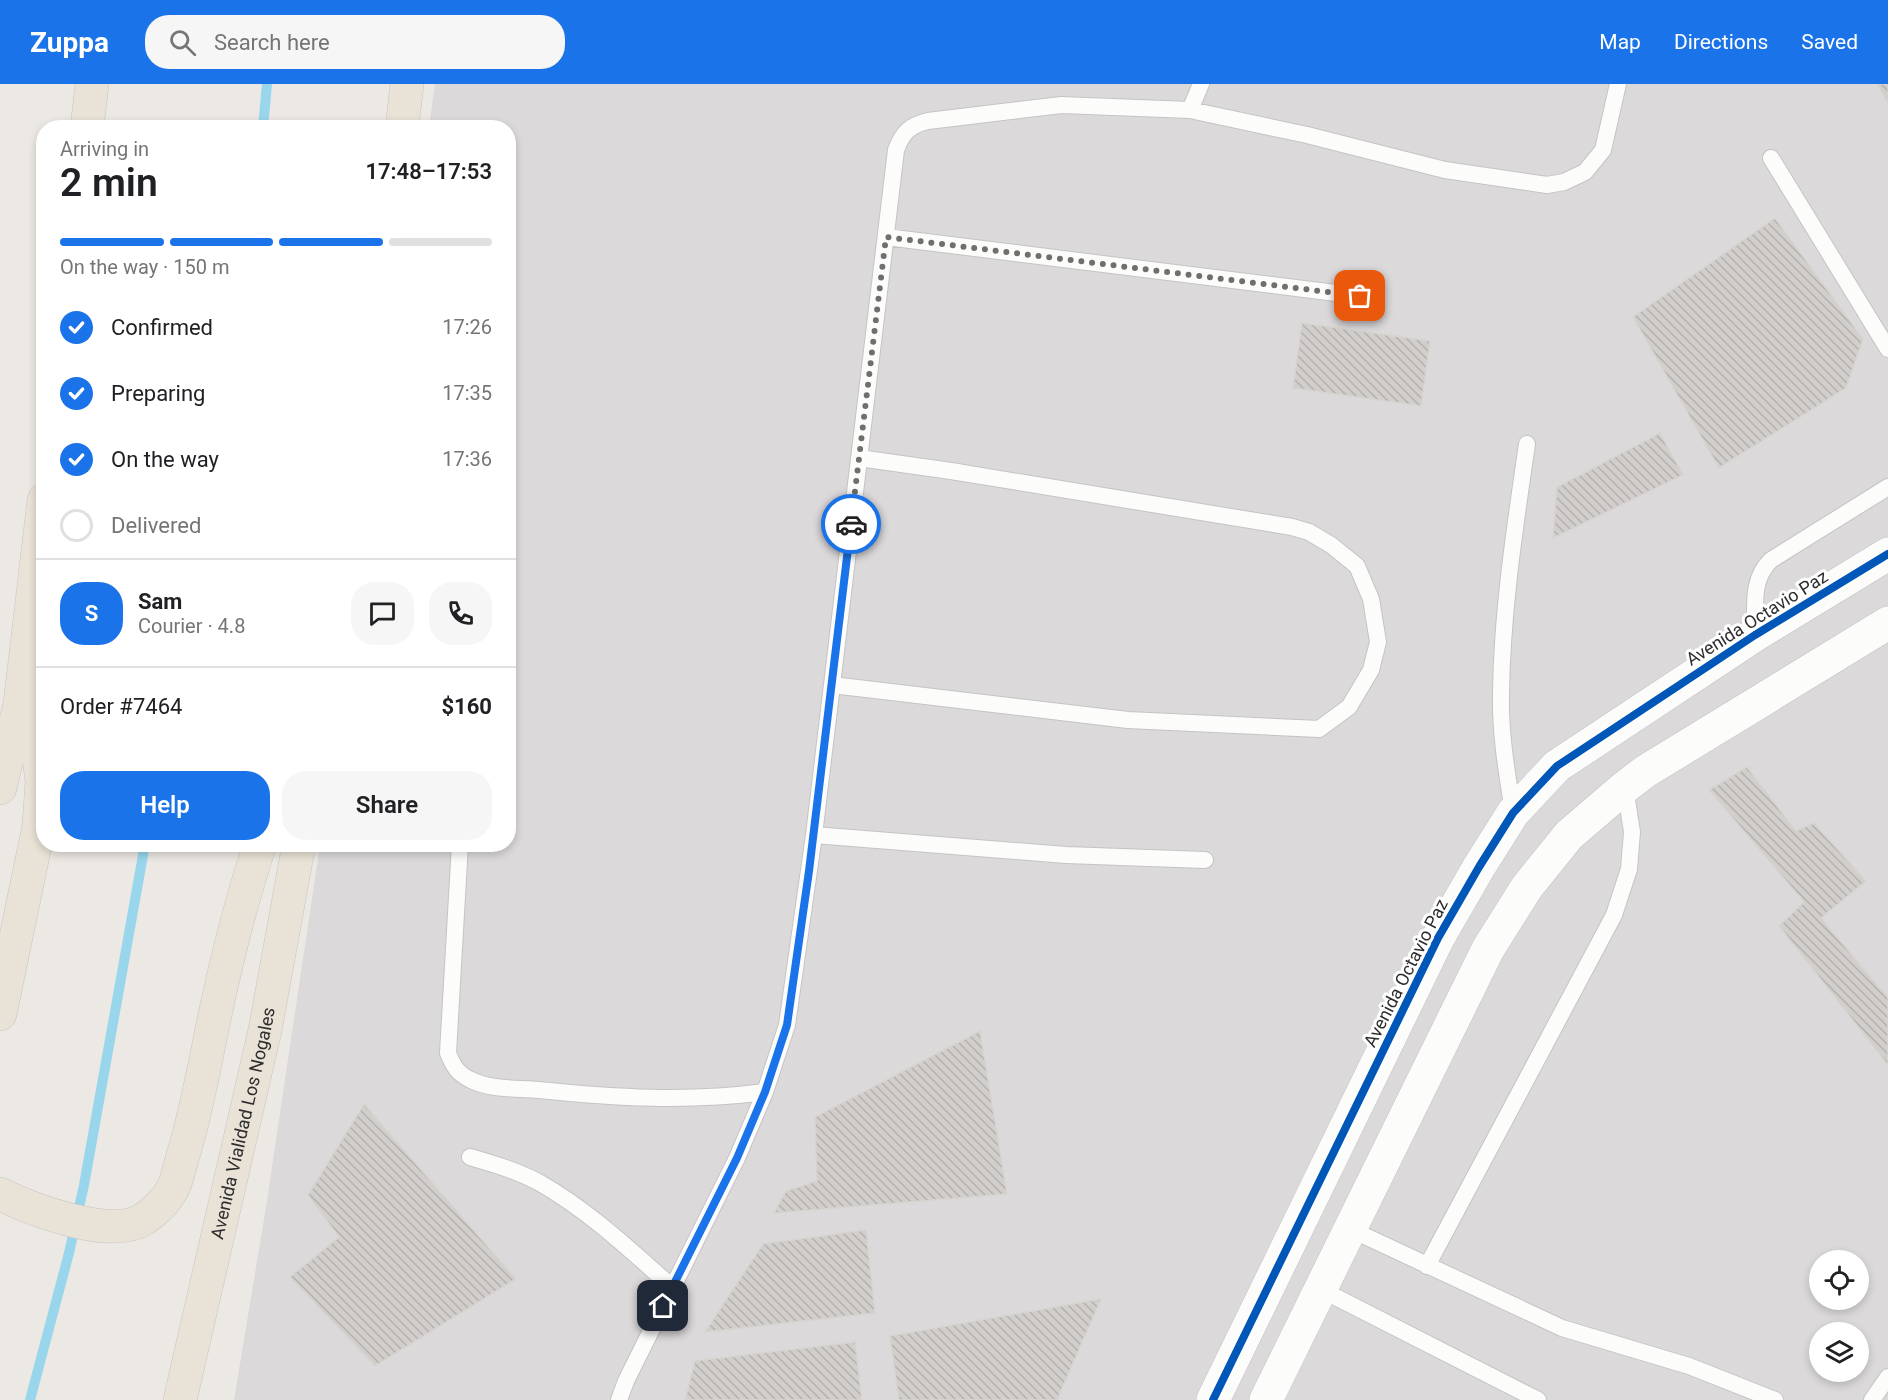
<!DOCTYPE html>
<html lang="en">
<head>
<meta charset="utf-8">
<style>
	:root { --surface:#fff; --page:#f6f6f6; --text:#202124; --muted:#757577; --line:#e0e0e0; --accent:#1a73e8 }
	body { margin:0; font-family:Roboto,sans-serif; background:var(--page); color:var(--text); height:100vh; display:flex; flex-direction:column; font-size:22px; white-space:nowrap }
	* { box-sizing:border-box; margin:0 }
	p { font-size:20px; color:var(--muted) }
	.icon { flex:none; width:33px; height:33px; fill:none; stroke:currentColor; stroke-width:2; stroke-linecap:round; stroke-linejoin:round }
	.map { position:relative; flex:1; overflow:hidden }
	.panel { position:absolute; left:36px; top:36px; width:480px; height:732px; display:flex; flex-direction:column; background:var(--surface); border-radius:24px; box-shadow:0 3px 9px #0003 }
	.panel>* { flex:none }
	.controls { position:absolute; left:1809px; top:1166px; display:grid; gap:12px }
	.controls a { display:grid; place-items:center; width:60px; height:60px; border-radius:50%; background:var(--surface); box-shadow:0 3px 9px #0003; font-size:30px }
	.pin { position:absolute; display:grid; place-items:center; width:51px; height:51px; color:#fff; margin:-26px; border-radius:12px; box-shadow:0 3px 9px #0006 }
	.courier { position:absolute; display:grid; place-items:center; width:60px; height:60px; margin:-30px; border:4px solid #1a73e8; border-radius:50%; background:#fff; color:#222; box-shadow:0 2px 8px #0007 }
	.headline em { font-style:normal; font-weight:600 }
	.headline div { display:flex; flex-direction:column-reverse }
	.headline { display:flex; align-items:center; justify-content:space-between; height:102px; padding:0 24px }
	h1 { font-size:39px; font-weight:600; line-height:45px }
	.bar { display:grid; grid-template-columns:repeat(4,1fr); gap:9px 6px; align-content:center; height:72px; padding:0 24px }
	.bar i { height:8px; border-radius:4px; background:var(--line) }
	.bar .active { background:var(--accent) }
	.bar p { grid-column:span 4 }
	.line { display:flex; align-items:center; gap:15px; padding:0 24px; border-top:2px solid var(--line) }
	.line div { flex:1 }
	.round { display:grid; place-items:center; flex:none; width:63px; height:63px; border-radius:24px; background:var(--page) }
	ol { padding:0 24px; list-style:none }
	li { display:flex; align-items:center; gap:18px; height:66px }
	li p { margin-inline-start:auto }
	li .icon { padding:6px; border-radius:50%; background:var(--accent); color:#fff; stroke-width:4 }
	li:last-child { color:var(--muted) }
	li i { width:33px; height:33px; border:3px solid var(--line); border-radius:50% }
	.cta { display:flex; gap:12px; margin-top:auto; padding:12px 24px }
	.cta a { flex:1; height:69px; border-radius:24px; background:var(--accent); color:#fff; font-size:24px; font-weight:600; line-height:69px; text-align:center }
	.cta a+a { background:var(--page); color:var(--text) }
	header { display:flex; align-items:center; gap:36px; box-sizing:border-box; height:84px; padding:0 30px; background:var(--accent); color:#fff }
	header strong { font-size:28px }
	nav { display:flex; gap:33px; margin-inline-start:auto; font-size:21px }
	.search { width:420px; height:54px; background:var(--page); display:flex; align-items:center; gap:15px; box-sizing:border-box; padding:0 21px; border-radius:24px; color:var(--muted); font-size:22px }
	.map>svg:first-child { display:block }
</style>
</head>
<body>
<header>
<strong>Zuppa</strong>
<div class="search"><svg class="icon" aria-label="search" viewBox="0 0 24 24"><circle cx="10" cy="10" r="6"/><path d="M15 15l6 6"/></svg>Search here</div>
<nav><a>Map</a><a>Directions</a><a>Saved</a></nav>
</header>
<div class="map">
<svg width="1888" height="1316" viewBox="0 0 1888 1316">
	<defs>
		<pattern id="building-back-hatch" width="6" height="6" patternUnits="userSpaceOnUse" patternTransform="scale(1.5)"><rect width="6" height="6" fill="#d1cecb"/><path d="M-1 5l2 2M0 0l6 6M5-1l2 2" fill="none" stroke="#b4b1af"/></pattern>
	</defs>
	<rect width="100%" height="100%" fill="#ece8e4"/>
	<path fill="#dcd9db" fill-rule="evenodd" d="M435 0H1888V1316H234L266 1123 320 761 508 760V44L429 43ZM1820 1176H1858V1215H1820ZM1820 1248H1858V1287H1820Z"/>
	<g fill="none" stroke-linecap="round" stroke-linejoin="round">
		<path stroke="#99d6ec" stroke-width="10" d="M263 44 267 0
			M30 1316 69 1169 84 1101 145 760"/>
	</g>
	<path fill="url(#building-back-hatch)" stroke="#d7d4d0" stroke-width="1.5" d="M1877 0H1888V18Z
		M1775 134 1863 255 1846 304 1719 384 1633 233Z
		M1302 239 1430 257 1421 322 1293 304Z
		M1660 349 1683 391 1553 454 1557 403Z
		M1747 683 1796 747 1814 739 1866 797 1821 834 1888 914V981L1779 842 1804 818 1709 706Z
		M980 947 1007 1110 774 1129 786 1107 817 1097 815 1033Z
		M364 1020 516 1195 375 1282 290 1193 339 1153 308 1111Z
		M866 1146 875 1229 705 1248 763 1160Z
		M1101 1215 1057 1316H899L890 1252Z
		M855 1258 862 1316H685L695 1277Z"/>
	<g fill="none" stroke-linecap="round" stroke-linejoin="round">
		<defs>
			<path id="service" d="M1190 26 1201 0
				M1771 74 1888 265
				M886 153 1360 212
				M1755 551C1756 524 1750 496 1771 476L1888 403
				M832 601 1128 636 1319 645 1349 623 1371 586 1378 558 1371 515 1357 482 1331 461 1309 448 1292 443 951 387 859 374
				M1513 728C1507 689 1500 650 1501 610 1502 526 1515 443 1527 360
				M814 751 1066 771 1205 776
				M460 760 448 969C453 982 458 990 471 996 491 1006 518 1004 539 1006 615 1014 689 1018 765 1008
				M470 1073C494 1080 518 1087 540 1099 589 1127 630 1166 672 1203
				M1350 1145 1562 1244 1689 1282 1775 1316
				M1427 1182 1614 831 1629 785 1632 748 1625 703
				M1320 1205 1538 1316
				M619 1316 626 1297 737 1074 765 1008 787 941 814 751 896 66C902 49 910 41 928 37L1061 21 1190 26 1307 51 1445 86 1547 101 1564 98 1585 88 1603 66 1618 0
				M1872 1316 1888 1293"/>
			<path id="tertiary" d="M1213 1316 1438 854 1479 783 1513 729 1557 682 1755 551 1888 470
				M1266 1316 1488 865 1527 803 1569 751 1625 703 1646 687 1888 539"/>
			<g id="trunk">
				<path d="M87 44 92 0"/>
				<path d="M402 44 407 0"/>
				<path d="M0 704 20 620 44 416"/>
				<path d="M0 930 39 742 42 697 38 667 20 620"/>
				<path d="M0 1110C33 1126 111 1156 144 1135 154 1128 166 1117 172 1106 177 1097 179 1085 182 1075 194 1036 202 996 210 955 223 890 239 824 260 760"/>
				<path id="s1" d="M180 1316 265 946 299 760"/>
			</g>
		</defs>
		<use href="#service" stroke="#c5c4c5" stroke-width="18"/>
		<use href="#tertiary" stroke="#c5c4c5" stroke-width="34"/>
		<use href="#trunk" stroke="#c6c5c4" stroke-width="34"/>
		<use href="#service" stroke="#fcfcfb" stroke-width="16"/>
		<use href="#tertiary" stroke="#fcfcfb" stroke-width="33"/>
		<use href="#trunk" stroke="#e9e2d6" stroke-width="33"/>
		<defs>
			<path id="cycleway" d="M1213 1316 1438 854 1479 783 1513 729 1557 682 1755 551 1888 470"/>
		</defs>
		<use href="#cycleway" stroke="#fff" stroke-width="11"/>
		<use href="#cycleway" stroke="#0057b8" stroke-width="8"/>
	</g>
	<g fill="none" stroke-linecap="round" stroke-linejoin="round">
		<path stroke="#706f6e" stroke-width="6" stroke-dasharray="0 10.8" d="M851 440 886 153 1360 212"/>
		<path stroke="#1a73e8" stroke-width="8" d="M663 1222 737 1074 765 1008 787 941 809 787 851 440"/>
	</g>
	<g text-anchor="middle" stroke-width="6" stroke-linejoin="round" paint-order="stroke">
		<g font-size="18" fill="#2e2e2e" stroke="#fff">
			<text transform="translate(1757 534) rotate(-32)" y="6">Avenida Octavio Paz</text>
			<text transform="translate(1406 889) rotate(-63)" y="6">Avenida Octavio Paz</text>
			<text dy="6" stroke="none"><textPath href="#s1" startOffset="284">Avenida Vialidad Los Nogales</textPath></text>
		</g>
	</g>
</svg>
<div class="controls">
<a><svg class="icon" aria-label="locate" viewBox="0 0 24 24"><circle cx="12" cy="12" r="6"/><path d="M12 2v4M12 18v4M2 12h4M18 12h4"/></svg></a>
<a><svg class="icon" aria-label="layers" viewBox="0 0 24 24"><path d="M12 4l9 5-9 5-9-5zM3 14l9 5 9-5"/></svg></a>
</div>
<div class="pin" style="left:1360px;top:212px;background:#ea580c"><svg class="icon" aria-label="bag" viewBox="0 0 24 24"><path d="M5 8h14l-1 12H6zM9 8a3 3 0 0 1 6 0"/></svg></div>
<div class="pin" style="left:663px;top:1222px;background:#1f2937"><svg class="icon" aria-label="home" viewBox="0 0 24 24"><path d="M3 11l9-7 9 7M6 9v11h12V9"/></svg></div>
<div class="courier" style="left:851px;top:440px"><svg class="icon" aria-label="car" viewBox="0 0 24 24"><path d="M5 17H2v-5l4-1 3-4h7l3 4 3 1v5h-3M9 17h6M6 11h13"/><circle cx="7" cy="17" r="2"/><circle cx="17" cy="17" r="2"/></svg></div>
<section class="panel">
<div class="headline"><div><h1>2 min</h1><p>Arriving in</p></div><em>17:48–17:53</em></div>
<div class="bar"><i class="active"></i><i class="active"></i><i class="active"></i><i></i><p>On the way · 150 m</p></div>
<ol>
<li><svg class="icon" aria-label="check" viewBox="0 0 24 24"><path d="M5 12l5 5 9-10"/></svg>Confirmed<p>17:26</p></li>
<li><svg class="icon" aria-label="check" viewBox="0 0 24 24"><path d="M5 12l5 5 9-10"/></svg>Preparing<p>17:35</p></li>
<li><svg class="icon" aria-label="check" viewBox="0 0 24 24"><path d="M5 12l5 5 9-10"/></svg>On the way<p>17:36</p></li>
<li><i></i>Delivered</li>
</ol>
<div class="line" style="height:108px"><b class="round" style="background:var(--accent);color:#fff">S</b><div><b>Sam</b><p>Courier · 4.8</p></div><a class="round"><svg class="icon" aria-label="chat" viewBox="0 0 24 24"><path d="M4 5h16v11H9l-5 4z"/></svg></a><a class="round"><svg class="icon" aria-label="phone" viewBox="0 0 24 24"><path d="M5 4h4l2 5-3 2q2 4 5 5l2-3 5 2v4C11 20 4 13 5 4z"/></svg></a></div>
<div class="line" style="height:78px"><div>Order #7464</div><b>$160</b></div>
<div class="cta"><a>Help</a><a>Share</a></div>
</section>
</div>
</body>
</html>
